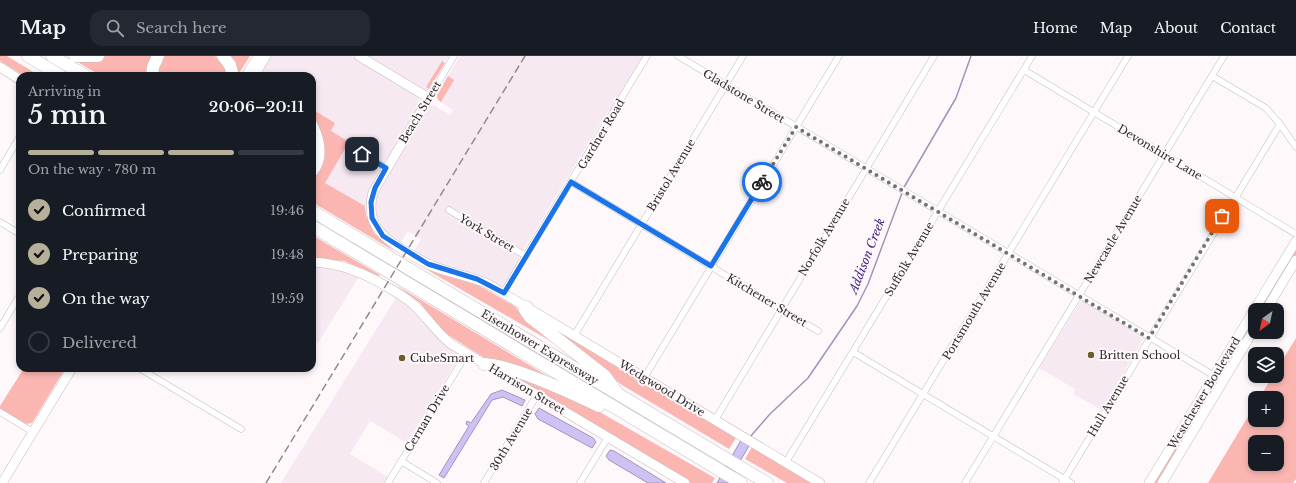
<!DOCTYPE html>
<html lang="en">
<head>
<meta charset="utf-8">
<style>
	:root { --surface:#171b24; --page:#242831; --text:#f1f3f6; --muted:#9ea1a6; --line:#363941; --accent:#b6af9a }
	body { margin:0; font-family:"Libre Baskerville",serif; background:var(--page); color:var(--text); height:100vh; display:flex; flex-direction:column; font-size:15px; white-space:nowrap }
	* { box-sizing:border-box; margin:0 }
	p { font-size:13px; color:var(--muted) }
	.icon { flex:none; width:22px; height:22px; fill:none; stroke:currentColor; stroke-width:2; stroke-linecap:round; stroke-linejoin:round }
	.map { position:relative; flex:1; overflow:hidden }
	.details { position:absolute; left:16px; top:16px; width:300px; height:300px; display:flex; flex-direction:column; background:var(--surface); border-radius:12px; box-shadow:0 2px 6px #0003 }
	.details>* { flex:none }
	.needle { width:26px; rotate:213deg }
	.fabs { position:absolute; left:1248px; top:247px; display:grid; gap:8px }
	.fabs a { display:grid; place-items:center; width:36px; height:36px; border-radius:8px; background:var(--surface); box-shadow:0 2px 6px #0003; font-size:20px }
	.pin { position:absolute; display:grid; place-items:center; width:34px; height:34px; color:#fff; margin:-17px; border-radius:8px; box-shadow:0 2px 6px #0006 }
	.courier { position:absolute; display:grid; place-items:center; width:40px; height:40px; margin:-20px; border:3px solid #1a73e8; border-radius:50%; background:#fff; color:#222; box-shadow:0 1px 5px #0007 }
	.summary em { font-style:normal; font-weight:600 }
	.summary div { display:flex; flex-direction:column-reverse }
	.summary { display:flex; align-items:center; justify-content:space-between; height:68px; padding:0 12px }
	h1 { font-size:26px; font-weight:600; line-height:30px }
	.bar { display:grid; grid-template-columns:repeat(4,1fr); gap:6px 4px; align-content:center; height:48px; padding:0 12px }
	.bar i { height:5px; border-radius:3px; background:var(--line) }
	.bar .on { background:var(--accent) }
	.bar p { grid-column:span 4 }
	ol { padding:0 12px; list-style:none }
	li { display:flex; align-items:center; gap:12px; height:44px }
	li p { margin-inline-start:auto }
	li .icon { padding:4px; border-radius:50%; background:var(--accent); color:#111; stroke-width:4 }
	li:last-child { color:var(--muted) }
	li i { width:22px; height:22px; border:2px solid var(--line); border-radius:50% }
	header { display:flex; align-items:center; gap:24px; box-sizing:border-box; height:56px; padding:0 20px; background:var(--surface); border-bottom:1px solid var(--line) }
	header strong { font-size:19px }
	nav { display:flex; gap:22px; margin-inline-start:auto; font-size:14px }
	.search { width:280px; height:36px; background:var(--page); display:flex; align-items:center; gap:10px; box-sizing:border-box; padding:0 14px; border-radius:12px; color:var(--muted); font-size:15px }
	.map>svg:first-child { display:block }
</style>
</head>
<body>
<header>
<strong>Map</strong>
<div class="search"><svg class="icon" aria-label="search" viewBox="0 0 24 24"><circle cx="10" cy="10" r="6"/><path d="M15 15l6 6"/></svg>Search here</div>
<nav><a>Home</a><a>Map</a><a>About</a><a>Contact</a></nav>
</header>
<div class="map">
<svg width="1296" height="427" viewBox="0 0 1296 427">
	<rect width="100%" height="100%" fill="#fef8fb"/>
	<path fill="#f6e9f1" d="M270 0H352L419 41 420 51 367 152 325 127 331 75 335 67 312 53V20H258Z
		M365 0H449L426 36Z
		M460 0H644L610 55H608L519 201V205L504 229H496L438 209 414 196 421 183 408 175 400 188 381 173 374 156 376 136 429 50 434 49 450 59 453 54 438 44 436 40Z
		M312 209 322 210 360 219 318 287 312 283Z
		M397 240 405 245 459 298 460 300 407 387 370 365 350 398 388 421 384 427H281Z
		M1080 246H1084L1143 283 1102 354 1073 338 1075 333 1039 312Z"/>
	<path fill="#fbb6b2" fill-rule="evenodd" d="M0 0H7L40 20H24L0 5Z
		M107 0H155L149 20H101L76 5Z
		M164 0H215L223 7 229 20H156L159 6Z
		M226 0H250L238 19Z
		M442 5 445 7 429 33 426 31Z
		M448 20 454 24 441 46 438 44 437 39Z
		M312 53 335 67 331 75 349 86 325 127 365 150 366 159 374 177 394 195 312 146V119L316 114Z
		M312 179 380 219 379 220 344 205 312 202Z
		M1296 190V199L1263 254H1257Z
		M410 204 428 214 480 230 516 251 523 262 571 297Z
		M396 229 566 331 486 303 445 277 420 247Z
		M531 258 736 382 729 393 622 329Z
		M1255 258V267L1226 315 1223 316 1222 314Z
		M1296 282V423L1293 427H1208L1255 349V364H1277V342H1259L1273 320H1277V313ZM1255 386H1277V408H1255Z
		M24 312H56L63 316 32 367 25 368 0 353V350Z
		M502 315 577 343 715 422 712 427H690Z
		M1212 330 1215 331 1158 427H1153Z
		M752 391 814 427H787L745 403Z"/>
	<path fill="#cec2f5" stroke="#9e95b9" d="M502 334 525 344 522 350 503 341 492 344 444 422 439 419 469 370 466 368 467 365 471 367 491 338Z
		M539 352 593 382 596 386 592 392 538 363 535 358Z
		M741 384 749 390 727 427H717Z
		M610 394 614 395 666 427H648L609 404 606 400Z"/>
	<g fill="none" stroke-linecap="round" stroke-linejoin="round">
		<path stroke="#9e95b9" stroke-width="1.5" d="M903 133 956 42 971 0
			M750 381 770 358 808 322 857 250 868 228 902 137"/>
		<defs>
			<path id="street" d="M678 0 1223 325
				M1024 14 1296 178
				M1212 20 1266 52 1280 68 1296 91
				M429 42 454 0
				M352 92 386 112
				M0 114 20 80
				M571 126 818 275
				M449 154 526 200
				M0 166 20 178
				M503 237 647 0
				M0 272 20 239
				M574 280 743 0
				M853 296 1071 427
				M139 312 241 373
				M644 322 839 0
				M0 356 33 376
				M715 364 934 0
				M401 405 437 427
				M786 406 1032 0
				M388 427 467 297
				M484 427 537 339
				M580 427 608 381
				M869 427 1128 0
				M965 427 1224 0
				M1062 427 1280 68"/>
			<path id="secondary" d="M359 0 429 42 373 136C365 167 381 181 405 195 415 201 425 207 435 211 453 218 471 220 488 228L820 427
				M0 11 20 24
				M246 20 258 0
				M254 20 266 0
				M312 206C341 207 365 217 389 232 399 238 409 243 417 252 429 264 437 277 451 288L685 427
				M1266 254 1296 204
				M2 427 72 312
				M1149 427 1296 185
				M1162 427 1255 272"/>
			<path id="highway" d="M28 0 61 20
				M52 0 86 20
				M75 0H98
				M223 0 230 9 233 20
				M152 20 153 11 158 0
				M312 70C319 85 323 101 312 115
				M312 155 767 427
				M312 170 741 427
				M527 251 525 254 530 261 605 320 616 335
				M484 308C515 310 570 336 599 350"/>
		</defs>
		<use href="#street" stroke="#c3bec1" stroke-width="7"/>
		<use href="#secondary" stroke="#c3bec1" stroke-width="10"/>
		<use href="#highway" stroke="#c3bec1" stroke-width="13"/>
		<use href="#street" stroke="#fff" stroke-width="6"/>
		<use href="#secondary" stroke="#fff" stroke-width="9"/>
		<use href="#highway" stroke="#fff" stroke-width="12"/>
		<path stroke="#8f8c8d" stroke-width="1.5" stroke-dasharray="8 4" stroke-linecap="butt" d="M266 427 525 0"/>
	</g>
	<g fill="none" stroke-linecap="round" stroke-linejoin="round">
		<path stroke="#777375" stroke-width="4" stroke-dasharray="0 7.2" d="M762 126 796 71 1149 282 1222 160"/>
		<path stroke="#1a73e8" stroke-width="5" d="M362 98 386 112 375 132 371 146 372 162 383 180 428 208 477 223 504 237 571 126 711 210 762 126"/>
	</g>
	<g fill="#6f5c2a" stroke="#fef8fb" stroke-width="1.5">
		<circle cx="1091" cy="299" r="4"/>
		<circle cx="402" cy="302" r="4"/>
	</g>
	<g text-anchor="middle" stroke-width="4" stroke-linejoin="round" paint-order="stroke">
		<g font-size="11" fill="#2e2c2d" stroke="#fef8fb">
			<text transform="translate(744 40) rotate(31)" y="4">Gladstone Street</text>
			<text transform="translate(420 56) rotate(-59)" y="4">Beach Street</text>
			<text transform="translate(601 78) rotate(-59)" y="4">Gardner Road</text>
			<text transform="translate(1160 96) rotate(31)" y="4">Devonshire Lane</text>
			<text transform="translate(671 119) rotate(-59)" y="4">Bristol Avenue</text>
			<text transform="translate(487 177) rotate(31)" y="4">York Street</text>
			<text transform="translate(824 181) rotate(-59)" y="4">Norfolk Avenue</text>
			<text transform="translate(1113 183) rotate(-59)" y="4">Newcastle Avenue</text>
			<text transform="translate(909 203) rotate(-59)" y="4">Suffolk Avenue</text>
			<text transform="translate(767 244) rotate(31)" y="4">Kitchener Street</text>
			<text transform="translate(974 255) rotate(-59)" y="4">Portsmouth Avenue</text>
			<text transform="translate(540 291) rotate(31)" y="4">Eisenhower Expressway</text>
			<text transform="translate(662 332) rotate(31)" y="4">Wedgwood Drive</text>
			<text transform="translate(527 333) rotate(31)" y="4">Harrison Street</text>
			<text transform="translate(1204 337) rotate(-59)" y="4">Westchester Boulevard</text>
			<text transform="translate(1108 350) rotate(-59)" y="4">Hull Avenue</text>
			<text transform="translate(427 362) rotate(-59)" y="4">Cernan Drive</text>
			<text transform="translate(511 383) rotate(-59)" y="4">30th Avenue</text>
		</g>
		<g font-size="11" fill="#2e2c2d" stroke="#fef8fb" text-anchor="start">
			<text x="1099" y="303">Britten School</text>
			<text x="410" y="306">CubeSmart</text>
		</g>
		<g font-size="12" font-style="italic" fill="#482282" stroke="#fef8fb">
			<text transform="translate(867 200) rotate(-69)" y="4">Addison Creek</text>
		</g>
	</g>
</svg>
<div class="fabs">
<a><svg class="needle" viewBox="-14 -14 28 28"><path d="M0-13l5 13h-10z" fill="#e53935"/><path d="M0 13l5-13h-10z" fill="#9ea1a6"/></svg></a>
<a><svg class="icon" aria-label="layers" viewBox="0 0 24 24"><path d="M12 4l9 5-9 5-9-5zM3 14l9 5 9-5"/></svg></a>
<a>+</a>
<a>−</a>
</div>
<div class="pin" style="left:1222px;top:160px;background:#ea580c"><svg class="icon" aria-label="bag" viewBox="0 0 24 24"><path d="M5 8h14l-1 12H6zM9 8a3 3 0 0 1 6 0"/></svg></div>
<div class="pin" style="left:362px;top:98px;background:#1f2937"><svg class="icon" aria-label="home" viewBox="0 0 24 24"><path d="M3 11l9-7 9 7M6 9v11h12V9"/></svg></div>
<div class="courier" style="left:762px;top:126px"><svg class="icon" aria-label="bike" viewBox="0 0 24 24"><circle cx="6" cy="16" r="4"/><circle cx="18" cy="16" r="4"/><path d="M6 16l4-8h5l3 8M10 8l3 8H6M13 5h3"/></svg></div>
<section class="details">
<div class="summary"><div><h1>5 min</h1><p>Arriving in</p></div><em>20:06–20:11</em></div>
<div class="bar"><i class="on"></i><i class="on"></i><i class="on"></i><i></i><p>On the way · 780 m</p></div>
<ol>
<li><svg class="icon" aria-label="check" viewBox="0 0 24 24"><path d="M5 12l5 5 9-10"/></svg>Confirmed<p>19:46</p></li>
<li><svg class="icon" aria-label="check" viewBox="0 0 24 24"><path d="M5 12l5 5 9-10"/></svg>Preparing<p>19:48</p></li>
<li><svg class="icon" aria-label="check" viewBox="0 0 24 24"><path d="M5 12l5 5 9-10"/></svg>On the way<p>19:59</p></li>
<li><i></i>Delivered</li>
</ol>
</section>
</div>
</body>
</html>
